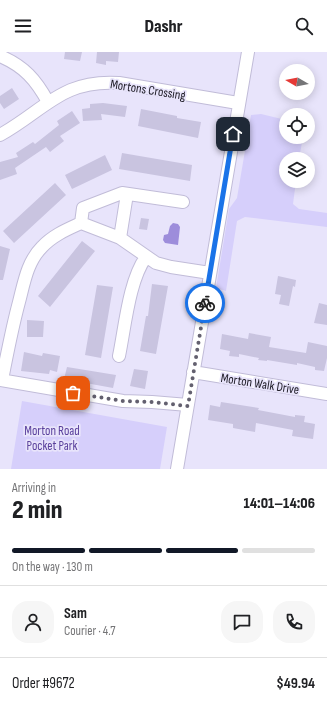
<!DOCTYPE html>
<html lang="en">
<head>
<meta charset="utf-8">
<style>
	:root { --surface:#fff; --page:#f6f6f6; --text:#202124; --muted:#757577; --line:#e0e0e0; --accent:#111827 }
	body { margin:0; font-family:"Sofia Sans Condensed",sans-serif; background:var(--page); color:var(--text); height:100vh; display:flex; flex-direction:column; font-size:15px; white-space:nowrap }
	* { box-sizing:border-box; margin:0 }
	p { font-size:13px; color:var(--muted) }
	.icon { flex:none; width:22px; height:22px; fill:none; stroke:currentColor; stroke-width:2; stroke-linecap:round; stroke-linejoin:round }
	.map { position:relative; height:417px; overflow:hidden }
	.sheet { display:flex; flex-direction:column; background:var(--surface); flex:1 }
	.sheet>* { flex:none }
	.needle { width:26px; rotate:279deg }
	.buttons { position:absolute; left:279px; top:12px; display:grid; gap:8px }
	.buttons a { display:grid; place-items:center; width:36px; height:36px; border-radius:50%; background:var(--surface); box-shadow:0 2px 10px #0003; font-size:20px }
	.pin { position:absolute; display:grid; place-items:center; width:34px; height:34px; color:#fff; margin:-17px; border-radius:8px; box-shadow:0 2px 6px #0006 }
	.courier { position:absolute; display:grid; place-items:center; width:40px; height:40px; margin:-20px; border:3px solid #1a73e8; border-radius:50%; background:#fff; color:#222; box-shadow:0 1px 5px #0007 }
	.overview em { font-style:normal; font-weight:800 }
	.overview div { display:flex; flex-direction:column-reverse }
	.overview { display:flex; align-items:center; justify-content:space-between; height:68px; padding:0 12px }
	h1 { font-size:26px; font-weight:800; line-height:30px }
	.bar { display:grid; grid-template-columns:repeat(4,1fr); gap:6px 4px; align-content:center; height:48px; padding:0 12px }
	.bar i { height:5px; border-radius:3px; background:var(--line) }
	.bar .active { background:var(--accent) }
	.bar p { grid-column:span 4 }
	.line { display:flex; align-items:center; gap:10px; padding:0 12px; border-top:1px solid var(--line) }
	.line div { flex:1 }
	.round { display:grid; place-items:center; flex:none; width:42px; height:42px; border-radius:16px; background:var(--page) }
	header { display:flex; justify-content:space-between; align-items:center; height:52px; padding:0 12px; background:var(--surface); font-size:18px; font-weight:800 }
	.map>svg:first-child { display:block }
</style>
</head>
<body>
<header><svg class="icon" aria-label="menu" viewBox="0 0 24 24"><path d="M4 6h16M4 12h16M4 18h16"/></svg>Dashr<svg class="icon" aria-label="search" viewBox="0 0 24 24"><circle cx="10" cy="10" r="6"/><path d="M15 15l6 6"/></svg></header>
<div class="map">
<svg width="327" height="417" viewBox="0 0 327 417">
	<rect width="100%" height="100%" fill="#e8e4fb"/>
	<path fill="#d6cffb" d="M261 62 286 68V85H303L299 107H286V129H296L293 152 299 157 327 161V175L245 165 237 169 226 239 216 236 229 157 237 146 251 63Z
		M22 349 167 375 160 417H11Z"/>
	<path fill="#9d8ddb" d="M173 171 178 172 180 175 178 193 165 191 163 188 164 183 168 182 170 174Z"/>
	<path fill="#c9c4e0" d="M65 0H82L80 9 64 7Z
		M97 0H119L118 10 106 9V13L96 11Z
		M12 36 19 47 4 57 0 51V44Z
		M103 51 127 54 125 65 101 62 102 68 83 69 82 57 90 56V52Z
		M141 57 177 64V66L201 70 198 86 138 74Z
		M72 59 80 71 60 84 64 89 50 100 46 95 15 116 17 122 0 128V110L18 105 16 101 33 90 35 92 59 73 57 69Z
		M122 101 192 113 190 129 119 117Z
		M105 103 112 118 72 137 65 123Z
		M55 131 66 143 14 191 3 179Z
		M141 166 149 167 147 178 139 177Z
		M82 189 95 199 50 255 38 244Z
		M0 194 10 197 3 228H0Z
		M278 224 296 228 295 235 293 234 289 254 279 252 281 243 275 242Z
		M152 232 168 234 156 302 140 299 146 264H148Z
		M97 233 113 235 101 306 85 303Z
		M319 251 327 253V273L314 271Z
		M27 268 44 269 43 285H27Z
		M249 281 271 285 269 295 306 301 308 290 327 294V306L324 319 315 318V315L297 311V313L267 308V309L258 308 259 306 239 302V305L229 304 230 299 220 297 222 282 248 287Z
		M24 300 42 304 43 301 60 304 57 320 50 318 49 322 21 319Z
		M67 315 116 323 113 336 64 327Z
		M134 317 148 319 145 337 130 334Z
		M221 350 259 356 258 358 295 365V363L305 364 304 370 315 372 313 387 292 384 293 378 256 371 255 380 233 376V372L208 368 210 353 220 355Z"/>
	<g fill="none" stroke-linecap="round" stroke-linejoin="round">
		<defs>
			<path id="minor" d="M0 4C24 14 36 28 48 50
				M0 83C45 58 62 27 119 31L238 51
				M81 171 120 186 156 211 171 215 210 221
				M81 171 83 156 122 141 183 150
				M120 186 127 142
				M119 304C125 275 129 228 146 205
				M193 320 327 342
				M0 328 123 349 152 350 188 353
				M2 328C7 302 12 276 19 250 24 231 27 210 42 195 53 183 68 177 81 171
				M177 417 248 0"/>
		</defs>
		<use href="#minor" stroke="#c1bcd8" stroke-width="14"/>
		<use href="#minor" stroke="#fff" stroke-width="12"/>
	</g>
	<g fill="none" stroke-linecap="round" stroke-linejoin="round">
		<path stroke="#63606f" stroke-width="4" stroke-dasharray="0 7.2" d="M73 341 123 349 152 350 188 354 205 251"/>
		<path stroke="#1a73e8" stroke-width="5" d="M205 251 233 82"/>
	</g>
	<g text-anchor="middle" stroke-width="3.5" stroke-linejoin="round" paint-order="stroke">
		<g font-size="13" fill="#1b1923" stroke="#e8e4fb">
			<text transform="translate(148 37) rotate(9)" y="5">Mortons Crossing</text>
			<text transform="translate(260 331) rotate(9)" y="5">Morton Walk Drive</text>
		</g>
		<g font-size="13" fill="#5a409c" stroke="#e8e4fb">
			<text x="52" y="383">Morton Road<tspan x="52" dy="15">Pocket Park</tspan></text>
		</g>
	</g>
</svg>
<div class="buttons">
<a><svg class="needle" viewBox="-14 -14 28 28"><path d="M0-13l5 13h-10z" fill="#e53935"/><path d="M0 13l5-13h-10z" fill="#757577"/></svg></a>
<a><svg class="icon" aria-label="locate" viewBox="0 0 24 24"><circle cx="12" cy="12" r="6"/><path d="M12 2v4M12 18v4M2 12h4M18 12h4"/></svg></a>
<a><svg class="icon" aria-label="layers" viewBox="0 0 24 24"><path d="M12 4l9 5-9 5-9-5zM3 14l9 5 9-5"/></svg></a>
</div>
<div class="pin" style="left:73px;top:341px;background:#ea580c"><svg class="icon" aria-label="bag" viewBox="0 0 24 24"><path d="M5 8h14l-1 12H6zM9 8a3 3 0 0 1 6 0"/></svg></div>
<div class="pin" style="left:233px;top:82px;background:#1f2937"><svg class="icon" aria-label="home" viewBox="0 0 24 24"><path d="M3 11l9-7 9 7M6 9v11h12V9"/></svg></div>
<div class="courier" style="left:205px;top:251px"><svg class="icon" aria-label="bike" viewBox="0 0 24 24"><circle cx="6" cy="16" r="4"/><circle cx="18" cy="16" r="4"/><path d="M6 16l4-8h5l3 8M10 8l3 8H6M13 5h3"/></svg></div>
</div>
<section class="sheet">
<div class="overview"><div><h1>2 min</h1><p>Arriving in</p></div><em>14:01–14:06</em></div>
<div class="bar"><i class="active"></i><i class="active"></i><i class="active"></i><i></i><p>On the way · 130 m</p></div>
<div class="line" style="height:72px"><a class="round"><svg class="icon" aria-label="person" viewBox="0 0 24 24"><circle cx="12" cy="8" r="4"/><path d="M4 21q1-7 8-7t8 7"/></svg></a><div><b>Sam</b><p>Courier · 4.7</p></div><a class="round"><svg class="icon" aria-label="chat" viewBox="0 0 24 24"><path d="M4 5h16v11H9l-5 4z"/></svg></a><a class="round"><svg class="icon" aria-label="phone" viewBox="0 0 24 24"><path d="M5 4h4l2 5-3 2q2 4 5 5l2-3 5 2v4C11 20 4 13 5 4z"/></svg></a></div>
<div class="line" style="height:52px"><div>Order #9672</div><b>$49.94</b></div>
</section>
</body>
</html>
